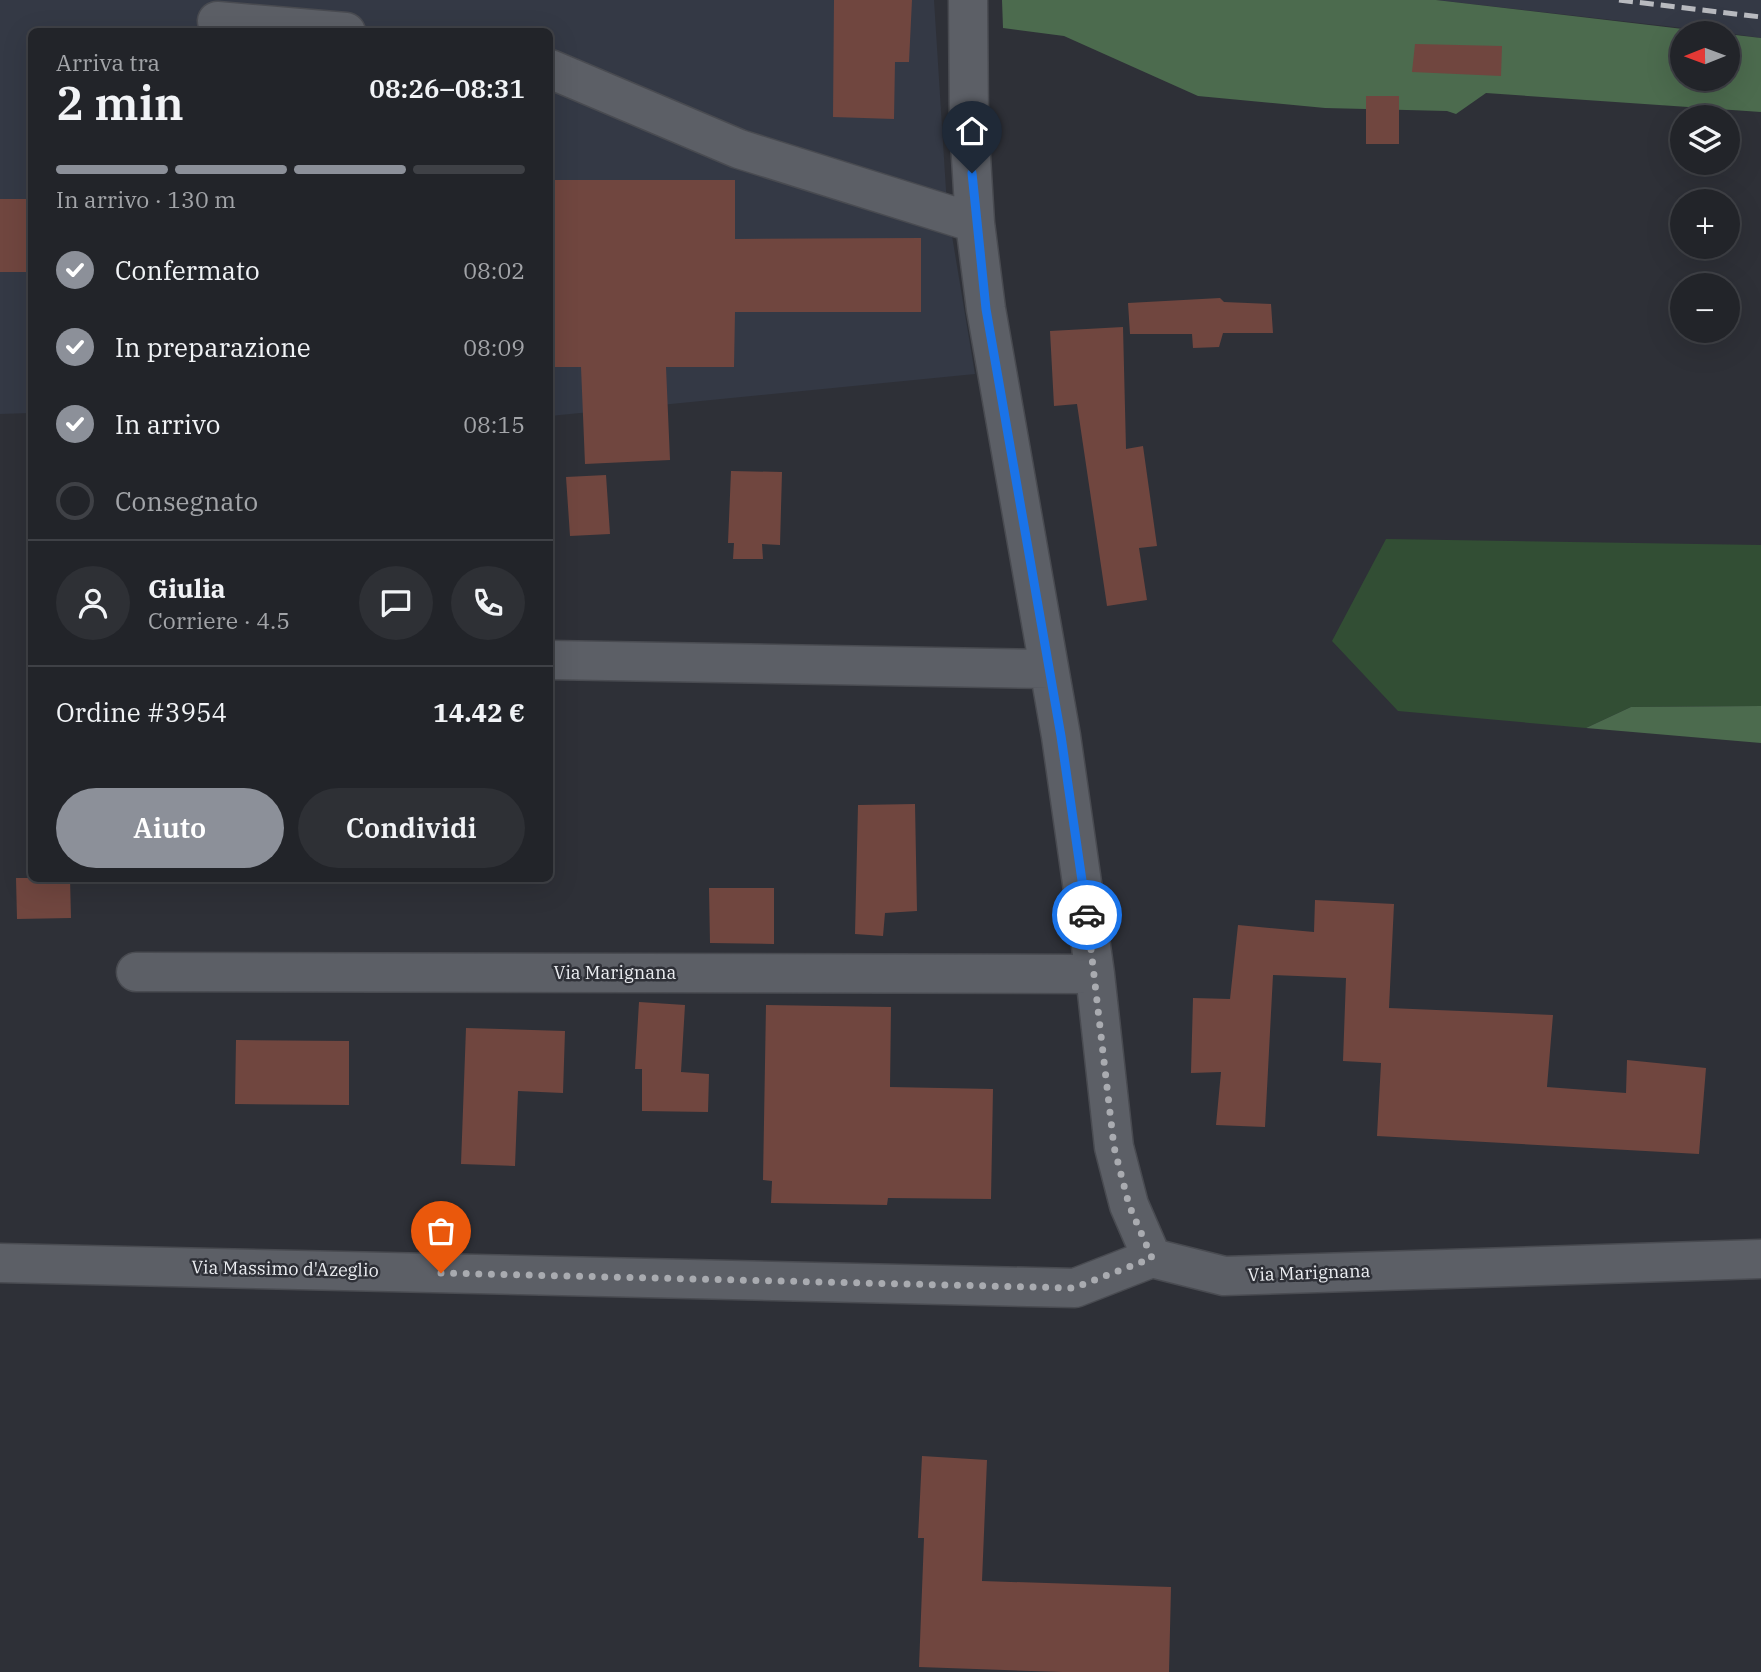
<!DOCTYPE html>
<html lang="it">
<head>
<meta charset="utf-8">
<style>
	:root { --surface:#222429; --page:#2e3035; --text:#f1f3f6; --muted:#a2a4a8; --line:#3f4146; --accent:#8c9099 }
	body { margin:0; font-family:"IBM Plex Serif",serif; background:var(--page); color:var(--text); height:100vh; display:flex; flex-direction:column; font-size:26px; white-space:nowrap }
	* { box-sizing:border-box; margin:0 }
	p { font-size:23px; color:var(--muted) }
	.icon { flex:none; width:38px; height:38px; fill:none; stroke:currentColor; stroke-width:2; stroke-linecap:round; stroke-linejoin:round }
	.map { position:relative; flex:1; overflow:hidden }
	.drawer { position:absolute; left:28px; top:28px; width:525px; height:854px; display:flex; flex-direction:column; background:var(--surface); border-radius:10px; box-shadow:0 7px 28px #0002,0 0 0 2px var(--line) }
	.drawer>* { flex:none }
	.needle { width:46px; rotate:269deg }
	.buttons { position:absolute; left:1670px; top:21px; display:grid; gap:14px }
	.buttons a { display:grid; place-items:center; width:70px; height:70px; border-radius:50%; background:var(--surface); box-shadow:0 7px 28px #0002,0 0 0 2px var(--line); font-size:35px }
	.pin { position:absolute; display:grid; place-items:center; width:60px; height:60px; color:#fff; margin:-72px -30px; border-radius:50% 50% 50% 0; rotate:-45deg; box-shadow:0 0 7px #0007 }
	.pin .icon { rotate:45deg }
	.courier { position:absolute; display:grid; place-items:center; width:70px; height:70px; margin:-35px; border:5px solid #1a73e8; border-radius:50%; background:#fff; color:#222; box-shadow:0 2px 9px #0007 }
	.overview em { font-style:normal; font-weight:600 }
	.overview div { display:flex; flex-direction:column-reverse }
	.overview { display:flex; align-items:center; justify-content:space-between; height:119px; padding:0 28px }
	h1 { font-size:46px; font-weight:600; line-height:52px }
	.bar { display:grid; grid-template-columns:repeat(4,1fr); gap:10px 7px; align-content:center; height:84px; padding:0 28px }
	.bar i { height:9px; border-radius:5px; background:var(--line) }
	.bar .selected { background:var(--accent) }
	.bar p { grid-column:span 4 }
	.line { display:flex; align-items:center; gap:18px; padding:0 28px; border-top:2px solid var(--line) }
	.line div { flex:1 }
	.round { display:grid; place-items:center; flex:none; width:74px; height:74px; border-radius:37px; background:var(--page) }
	ol { padding:0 28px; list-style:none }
	li { display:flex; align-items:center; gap:21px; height:77px }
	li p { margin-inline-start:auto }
	li .icon { padding:7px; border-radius:50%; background:var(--accent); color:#fff; stroke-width:4 }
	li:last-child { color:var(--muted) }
	li i { width:38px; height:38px; border:4px solid var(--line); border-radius:50% }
	.primary-button { display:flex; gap:14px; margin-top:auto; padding:14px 28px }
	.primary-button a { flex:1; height:80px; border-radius:42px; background:var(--accent); color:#fff; font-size:28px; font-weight:600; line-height:80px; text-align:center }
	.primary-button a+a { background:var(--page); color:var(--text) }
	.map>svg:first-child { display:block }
</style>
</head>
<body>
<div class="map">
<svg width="1761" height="1672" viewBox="0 0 1761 1672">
	<rect width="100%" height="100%" fill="#2e3037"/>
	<path fill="#343945" d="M0 0H934L947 206 975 374 550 416V32H32L31 413 0 414Z
		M1436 0H1761V38L1727 33Z"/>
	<path fill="#324e34" d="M1386 539 1761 545V706L1631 707 1586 728 1398 711 1332 641Z"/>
	<path fill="#4c6b4e" d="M1002 0H1436L1717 33H1682V79H1727V34L1761 38V112L1486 93 1456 114 1447 111 1325 108 1198 96 1064 36 1003 28Z
		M1761 706V743L1586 728 1631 707Z"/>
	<path fill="#70463f" d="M834 0H912L909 62H895L894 119 833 117Z
		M1415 44 1502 46 1501 76 1412 72Z
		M1366 96H1399V144H1366Z
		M550 180H735V239L921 238V312H735L734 367H666L670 460 585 464 581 367H550Z
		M0 199H32V272H0Z
		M1220 298 1224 302 1271 304 1273 333H1223L1219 347 1193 348 1192 334H1130L1128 303Z
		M1123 327 1126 449 1143 446 1157 546 1139 548 1147 600 1107 606 1077 404 1054 406 1050 331Z
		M731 471 782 472 780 545 762 544 763 559H733L734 543H728Z
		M606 475 610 534 570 536 566 477Z
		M915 804 917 911 885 913 883 936 855 934 858 805Z
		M16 878H70L71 918 17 919Z
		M709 888H774V944L710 943Z
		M1315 900 1394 904 1389 1008 1553 1015 1547 1087 1626 1093 1627 1060 1706 1068 1699 1154 1377 1136 1381 1063 1343 1061 1346 978 1273 975 1265 1127 1216 1125 1221 1072 1191 1073 1193 998 1230 999 1238 925 1314 932Z
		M639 1002 685 1005 681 1072 709 1074 708 1112 642 1111V1069H635Z
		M766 1005 891 1007 890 1087 993 1089 991 1199 888 1198 887 1205 771 1203 772 1181 763 1180Z
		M466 1028 565 1031 563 1093 518 1091 515 1166 461 1164Z
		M236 1040 349 1041V1105L235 1104Z
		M922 1456 987 1460 982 1581 1171 1587 1169 1672H1062L919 1667 924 1538H918Z"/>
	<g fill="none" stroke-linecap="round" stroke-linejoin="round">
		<defs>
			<path id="minor" d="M968 0 969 124 975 223 986 309 1061 736 1095 974 1114 1147 1129 1205 1152 1258 1224 1276 1761 1259
				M217 21 346 32
				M550 69 739 149 975 223
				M550 660 1049 669
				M136 972 1095 974
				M0 1263 1075 1288 1152 1258"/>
		</defs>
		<use href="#minor" stroke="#494b51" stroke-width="41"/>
		<use href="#minor" stroke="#5c5f66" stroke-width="38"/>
		<path stroke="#b8babf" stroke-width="5" stroke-dasharray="14 7" stroke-linecap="butt" d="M1619 0 1761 17"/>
	</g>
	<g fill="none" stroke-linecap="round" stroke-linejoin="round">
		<path stroke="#a9abb0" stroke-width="7" stroke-dasharray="0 12.6" d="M441 1273 1074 1288 1152 1258 1129 1205 1114 1147 1087 915"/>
		<path stroke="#1a73e8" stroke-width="9" d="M972 173 986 309 1061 736 1087 915"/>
	</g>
	<g text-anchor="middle" stroke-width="5" stroke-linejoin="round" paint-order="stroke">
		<g font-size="18" fill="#ebedf1" stroke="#2e3037">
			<text x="615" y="979">Via Marignana</text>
			<text transform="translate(285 1269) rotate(1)" y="6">Via Massimo d'Azeglio</text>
			<text transform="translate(1309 1273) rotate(-2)" y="6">Via Marignana</text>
		</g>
	</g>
</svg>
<div class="buttons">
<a><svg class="needle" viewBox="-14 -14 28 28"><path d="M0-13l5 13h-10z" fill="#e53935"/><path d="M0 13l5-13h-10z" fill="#a2a4a8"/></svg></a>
<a><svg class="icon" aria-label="layers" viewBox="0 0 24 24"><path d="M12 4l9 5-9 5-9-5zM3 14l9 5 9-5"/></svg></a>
<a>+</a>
<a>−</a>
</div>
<div class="pin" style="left:441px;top:1273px;background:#ea580c"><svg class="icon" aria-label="bag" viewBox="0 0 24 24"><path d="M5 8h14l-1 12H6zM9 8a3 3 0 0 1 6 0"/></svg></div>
<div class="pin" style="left:972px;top:173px;background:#1f2937"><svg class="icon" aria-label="home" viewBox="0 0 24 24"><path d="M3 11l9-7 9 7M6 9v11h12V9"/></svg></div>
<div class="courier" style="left:1087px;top:915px"><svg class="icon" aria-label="car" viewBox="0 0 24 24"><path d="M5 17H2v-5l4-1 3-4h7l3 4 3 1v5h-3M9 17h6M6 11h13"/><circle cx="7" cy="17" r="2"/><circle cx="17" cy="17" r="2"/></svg></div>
<section class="drawer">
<div class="overview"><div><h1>2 min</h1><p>Arriva tra</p></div><em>08:26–08:31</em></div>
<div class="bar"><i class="selected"></i><i class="selected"></i><i class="selected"></i><i></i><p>In arrivo · 130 m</p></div>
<ol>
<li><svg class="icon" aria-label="check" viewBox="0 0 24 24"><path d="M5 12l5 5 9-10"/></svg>Confermato<p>08:02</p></li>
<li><svg class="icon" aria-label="check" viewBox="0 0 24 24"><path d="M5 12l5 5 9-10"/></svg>In preparazione<p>08:09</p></li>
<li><svg class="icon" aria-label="check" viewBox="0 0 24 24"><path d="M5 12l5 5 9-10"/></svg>In arrivo<p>08:15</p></li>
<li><i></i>Consegnato</li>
</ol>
<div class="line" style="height:126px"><a class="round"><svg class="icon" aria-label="person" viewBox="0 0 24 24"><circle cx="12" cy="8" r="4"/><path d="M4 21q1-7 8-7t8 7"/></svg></a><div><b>Giulia</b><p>Corriere · 4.5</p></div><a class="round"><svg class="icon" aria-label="chat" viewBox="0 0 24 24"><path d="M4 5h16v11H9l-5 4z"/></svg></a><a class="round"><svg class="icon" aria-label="phone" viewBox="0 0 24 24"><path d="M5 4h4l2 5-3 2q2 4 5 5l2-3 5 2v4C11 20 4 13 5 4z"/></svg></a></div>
<div class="line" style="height:91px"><div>Ordine #3954</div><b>14.42 €</b></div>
<div class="primary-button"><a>Aiuto</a><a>Condividi</a></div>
</section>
</div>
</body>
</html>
